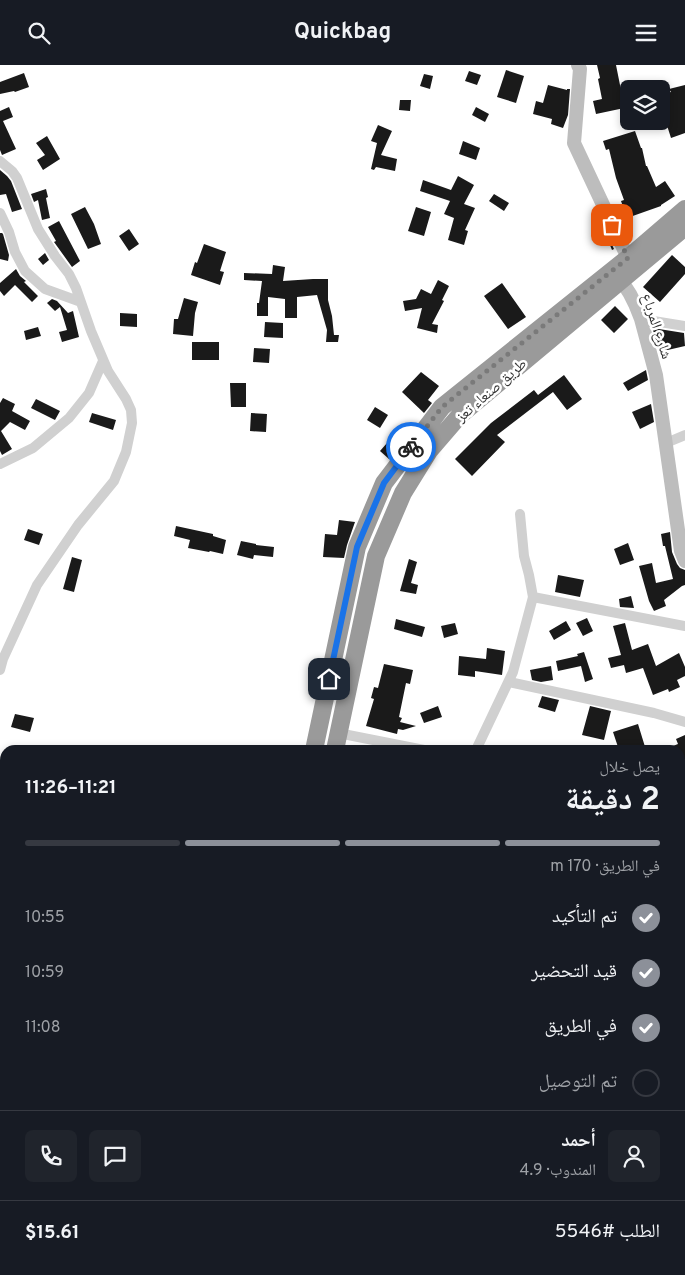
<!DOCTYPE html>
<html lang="ar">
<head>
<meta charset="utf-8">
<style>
	:root { --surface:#171b24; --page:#20242c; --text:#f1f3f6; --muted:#9ea1a6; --line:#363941; --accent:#8c9099 }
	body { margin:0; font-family:Overpass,"Noto Naskh Arabic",sans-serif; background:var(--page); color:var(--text); direction:rtl; height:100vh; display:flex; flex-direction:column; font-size:19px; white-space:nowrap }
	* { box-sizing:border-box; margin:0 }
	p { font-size:16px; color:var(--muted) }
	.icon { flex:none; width:28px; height:28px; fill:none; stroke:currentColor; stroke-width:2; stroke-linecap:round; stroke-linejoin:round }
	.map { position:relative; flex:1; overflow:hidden; direction:ltr }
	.panel { position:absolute; left:0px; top:680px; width:685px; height:530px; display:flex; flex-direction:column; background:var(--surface); border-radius:15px 15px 0 0; box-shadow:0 2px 8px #0003; direction:rtl }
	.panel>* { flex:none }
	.buttons { position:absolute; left:620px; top:15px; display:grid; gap:10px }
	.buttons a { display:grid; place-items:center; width:50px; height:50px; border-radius:8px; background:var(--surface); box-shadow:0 2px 8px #0003; font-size:25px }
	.pin { position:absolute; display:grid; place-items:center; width:42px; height:42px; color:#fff; margin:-21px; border-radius:10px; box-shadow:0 2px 8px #0006 }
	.courier { position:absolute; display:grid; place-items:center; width:50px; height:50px; margin:-25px; border:4px solid #1a73e8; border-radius:50%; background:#fff; color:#222; box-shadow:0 1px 6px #0007 }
	.headline em { font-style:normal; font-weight:700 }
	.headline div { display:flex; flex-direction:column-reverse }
	.headline { display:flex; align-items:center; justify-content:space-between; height:85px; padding:0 25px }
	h1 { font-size:32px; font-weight:700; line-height:38px }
	.bar { display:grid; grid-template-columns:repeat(4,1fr); gap:8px 5px; align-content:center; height:60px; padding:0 25px }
	.bar i { height:6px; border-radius:4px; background:var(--line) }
	.bar .on { background:var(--accent) }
	.bar p { grid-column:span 4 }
	.line { display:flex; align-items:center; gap:12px; padding:0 25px; border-top:1px solid var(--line) }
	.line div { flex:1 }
	.round { display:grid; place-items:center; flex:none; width:52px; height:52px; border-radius:8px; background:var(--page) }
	ol { padding:0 25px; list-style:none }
	li { display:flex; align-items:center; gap:15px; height:55px }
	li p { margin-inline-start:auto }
	li .icon { padding:5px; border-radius:50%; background:var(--accent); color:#fff; stroke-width:4 }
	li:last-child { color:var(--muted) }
	li i { width:28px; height:28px; border:2px solid var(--line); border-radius:50% }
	header { display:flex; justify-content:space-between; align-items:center; height:65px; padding:0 25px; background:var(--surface); font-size:22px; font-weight:700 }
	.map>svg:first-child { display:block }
</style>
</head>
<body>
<header><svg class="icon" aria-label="menu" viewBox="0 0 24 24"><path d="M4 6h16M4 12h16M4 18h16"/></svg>Quickbag<svg class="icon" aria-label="search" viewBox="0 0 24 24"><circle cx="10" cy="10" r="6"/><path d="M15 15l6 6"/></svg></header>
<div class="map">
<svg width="685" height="1210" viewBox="0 0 685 1210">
	<rect width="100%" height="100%" fill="#fff"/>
	<path fill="#1a1a1a" d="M597 0H616L622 30 629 28V42L596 49 593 36 602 34 598 14 600 13Z
		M506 5 524 11 516 38 497 32Z
		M469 6 481 10 477 20 465 16Z
		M24 8 29 22 15 27 14 26 0 29V17Z
		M424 9 433 11 430 24 420 21Z
		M548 20 567 25V24H570L568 50 563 63 551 59 552 54 533 49 536 36 543 38Z
		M685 20V68L671 73 664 51 661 52V29L671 27 669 24Z
		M400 35H411L410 46 399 45Z
		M9 42 13 52 3 56 16 84 2 90 0 85V46Z
		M476 42 489 49 485 57 472 50Z
		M378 60 392 66 381 90 397 94 395 106 376 102 374 105 371 104 377 78 371 76Z
		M635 66 641 83H642L646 101H647L656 122 665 116 675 131 661 140V141L627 153 621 136 624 135 616 113 609 84 606 85 603 76Z
		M47 71 60 94 43 105 37 95 45 90 36 78Z
		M463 76 480 83 476 95 459 89Z
		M0 105 7 111 11 116 22 144 12 147 6 129 0 130Z
		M458 111 474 120 464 139 475 143 465 165 468 166 464 180 448 175 454 153 444 149 450 136 420 126 423 115 451 125Z
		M46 124 48 132 46 133 50 153 42 155 38 135 34 137 31 129Z
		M494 129 509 138 504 146 489 136Z
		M85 142 94 159 101 179 88 184 71 149Z
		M416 142 431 147 424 171 408 166Z
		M597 148 614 184 612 185Z
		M59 156 80 196 72 202 54 177 56 176 48 162Z
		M129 164 139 179 129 186 119 171Z
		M0 168H2L3 169 9 190 8 196 0 194Z
		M204 179 226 187 220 206 224 207 220 220 191 210 195 197 197 198Z
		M45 188 49 195 43 200 38 194Z
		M672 190 685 202V209L660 237 643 222Z
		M273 200 285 202 283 216 313 214H328V235L332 251 334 270H339L338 277H326L327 265 317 230 297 232V253H285V234L268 232V251H257V238H259L262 216 244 215V208L272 209Z
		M16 204 20 211 26 216 24 217 38 231 32 237 15 220 4 231 0 226V218Z
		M438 215 449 221 442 235 444 236 432 259 438 260 437 268 417 263 422 243 405 246 403 236 416 234 421 224 431 229Z
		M502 218 526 252 508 264 484 231Z
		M184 233 198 237 195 248 193 271 173 269 174 254H178Z
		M52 234 57 236 68 248 73 246 79 272 62 277 59 267 67 265 60 242 55 246 47 238Z
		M615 241 628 254 614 268 601 255Z
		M120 248 137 249V262L120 261Z
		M265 257 283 258V273L264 272Z
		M38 262 41 271 26 275 24 266Z
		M659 264 684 268 685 281 659 287 653 265Z
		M192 277H219V295H192Z
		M254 283 270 284 269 298 253 297Z
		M646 305 648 315 628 326 623 318Z
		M421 307 439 321 428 335 432 338 424 348 402 327Z
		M564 310 582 334 567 345 553 327 497 370 505 377 472 411 455 394 491 358 534 325 538 330Z
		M230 318H246V342H231Z
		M3 333 15 339 12 346 30 356 25 365 10 357 1 366 12 384 2 390 0 386V338Z
		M36 334 60 346 55 355 31 343Z
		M651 339 654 357 640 364 632 347Z
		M375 342 388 350 380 363 367 355Z
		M92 348 116 355 113 365 89 357Z
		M251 348 267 349 266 367 250 366Z
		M402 361 409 368 389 394 380 386Z
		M339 455 355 457 347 480 344 493 323 492 325 469 337 470Z
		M176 461 213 469V471L226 475 223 489 210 486 209 487 188 483 190 475 174 471Z
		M28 464 43 469 39 480 24 475Z
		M670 467 672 487 677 499 680 503 685 505V520L682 521 664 535 666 541 654 546 649 536 639 501 652 498 656 518 673 514 665 481H663L661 469Z
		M241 476 256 479V480L274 482 273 492 254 490 253 494 237 490Z
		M628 478 634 495 620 500 614 484Z
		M72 492 82 495 74 527 63 524Z
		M409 494 417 497 411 518 418 520 416 529 400 526Z
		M558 510 584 515 580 532 555 527Z
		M631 531 634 543 620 542 619 534Z
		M587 553 593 566 583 571 576 558Z
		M396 554 425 562 422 572 394 564Z
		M566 556 571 565 554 575 549 566Z
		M455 558 458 569 444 573 441 561Z
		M625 558 632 585 648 579 656 601 679 588 685 602V611L677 615 680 622 669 627 668 624 653 630 643 603 626 608 624 600 611 603 608 593 621 590 613 561Z
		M487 583 505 586 502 610 475 606V612L458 610 459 591 486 594Z
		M584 587 593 614 585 617 581 601 558 606 556 596 578 591 577 589Z
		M384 599 413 605 410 619 406 618 399 652 402 653 400 657 416 661 403 665 398 664 397 669 366 661 374 634 371 633 374 622 378 623Z
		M551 601 553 615 541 617 532 615 530 605Z
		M542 631 559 635 555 647 538 642Z
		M438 641 442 652 424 658 420 648Z
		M590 641 611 646 604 675 582 670Z
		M15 649 34 653 30 667 11 662Z
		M638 659 646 685H619L613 667Z
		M685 670V696L680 685H663L678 679 676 674Z"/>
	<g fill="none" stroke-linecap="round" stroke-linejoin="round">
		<path stroke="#d0d0d0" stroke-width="10" d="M0 96 12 106 17 113 38 164 55 191 69 209 76 223 91 266 108 306 126 334 131 345 132 358 126 387 114 416 78 460 37 520 3 594 0 605
			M0 148 9 167 15 187 25 206 45 224 81 237
			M641 254 685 261
			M666 378 685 370
			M0 399 33 383 69 353 89 328 103 296
			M533 532 685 561
			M509 617 654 648 685 657
			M338 668 424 685
			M476 685 513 607 533 532 529 510 524 491 520 449
			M680 749 685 747
			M0 998 5 999
			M680 1007 685 1006
			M0 1063 5 1060
			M680 1104H685
			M531 1205 533 1210
			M553 1205 566 1210
			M286 1210 289 1205
			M375 1210 379 1205"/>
		<path stroke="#bdbdbd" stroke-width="14" d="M578 0 580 4 574 78 628 193
			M621 215 630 229 635 239 641 254 656 310 681 486 685 496
			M680 860 685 859"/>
		<path stroke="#9a9a9a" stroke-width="18" d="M314 685 357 482 384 418 442 342 628 193 685 144
			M335 685 376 491 403 428 429 386 460 350 685 162
			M103 1210 106 1205
			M124 1210 127 1205"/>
	</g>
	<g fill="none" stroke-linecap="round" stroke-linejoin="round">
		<path stroke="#7a7a7a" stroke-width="5" stroke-dasharray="0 9" d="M411 382 442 342 628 193 612 160"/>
		<path stroke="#1a73e8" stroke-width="6" d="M329 614 357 482 384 418 411 382"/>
	</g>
	<g text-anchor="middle" stroke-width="5" stroke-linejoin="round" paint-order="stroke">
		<g font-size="15" fill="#333" stroke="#fff">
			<text transform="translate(657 261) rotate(72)" y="5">شارع المرباع</text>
			<text transform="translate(491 325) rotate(-41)" y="5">طريق صنعاء تعز</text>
		</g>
	</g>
</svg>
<div class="buttons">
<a><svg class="icon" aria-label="layers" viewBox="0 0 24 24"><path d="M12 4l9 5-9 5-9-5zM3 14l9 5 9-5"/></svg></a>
</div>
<div class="pin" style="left:612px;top:160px;background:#ea580c"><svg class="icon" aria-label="bag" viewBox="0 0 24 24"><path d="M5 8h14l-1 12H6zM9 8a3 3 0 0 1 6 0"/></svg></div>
<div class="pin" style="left:329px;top:614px;background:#1f2937"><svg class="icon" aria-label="home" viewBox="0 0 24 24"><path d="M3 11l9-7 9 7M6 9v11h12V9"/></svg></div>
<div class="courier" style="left:411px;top:382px"><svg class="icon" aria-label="bike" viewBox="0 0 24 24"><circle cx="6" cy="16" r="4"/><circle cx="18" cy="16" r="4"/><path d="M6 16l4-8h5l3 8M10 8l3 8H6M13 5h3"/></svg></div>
<section class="panel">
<div class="headline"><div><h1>2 دقيقة</h1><p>يصل خلال</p></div><em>11:21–11:26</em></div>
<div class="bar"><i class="on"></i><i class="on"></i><i class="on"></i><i></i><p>في الطريق · 170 m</p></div>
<ol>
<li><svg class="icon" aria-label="check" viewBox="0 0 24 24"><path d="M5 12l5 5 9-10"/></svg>تم التأكيد<p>10:55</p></li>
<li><svg class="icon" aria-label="check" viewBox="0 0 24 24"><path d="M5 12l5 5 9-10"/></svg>قيد التحضير<p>10:59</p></li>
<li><svg class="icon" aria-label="check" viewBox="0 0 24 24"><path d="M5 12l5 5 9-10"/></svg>في الطريق<p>11:08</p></li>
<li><i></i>تم التوصيل</li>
</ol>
<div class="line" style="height:90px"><a class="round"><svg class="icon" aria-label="person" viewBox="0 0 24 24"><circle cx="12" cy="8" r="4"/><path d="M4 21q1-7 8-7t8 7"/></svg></a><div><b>أحمد</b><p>المندوب · 4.9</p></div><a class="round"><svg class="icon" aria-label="chat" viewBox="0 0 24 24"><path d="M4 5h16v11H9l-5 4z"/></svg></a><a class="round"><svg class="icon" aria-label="phone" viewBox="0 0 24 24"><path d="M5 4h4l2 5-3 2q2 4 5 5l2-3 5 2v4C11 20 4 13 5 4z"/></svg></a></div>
<div class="line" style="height:65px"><div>الطلب #5546</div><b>$15.61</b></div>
</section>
</div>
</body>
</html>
